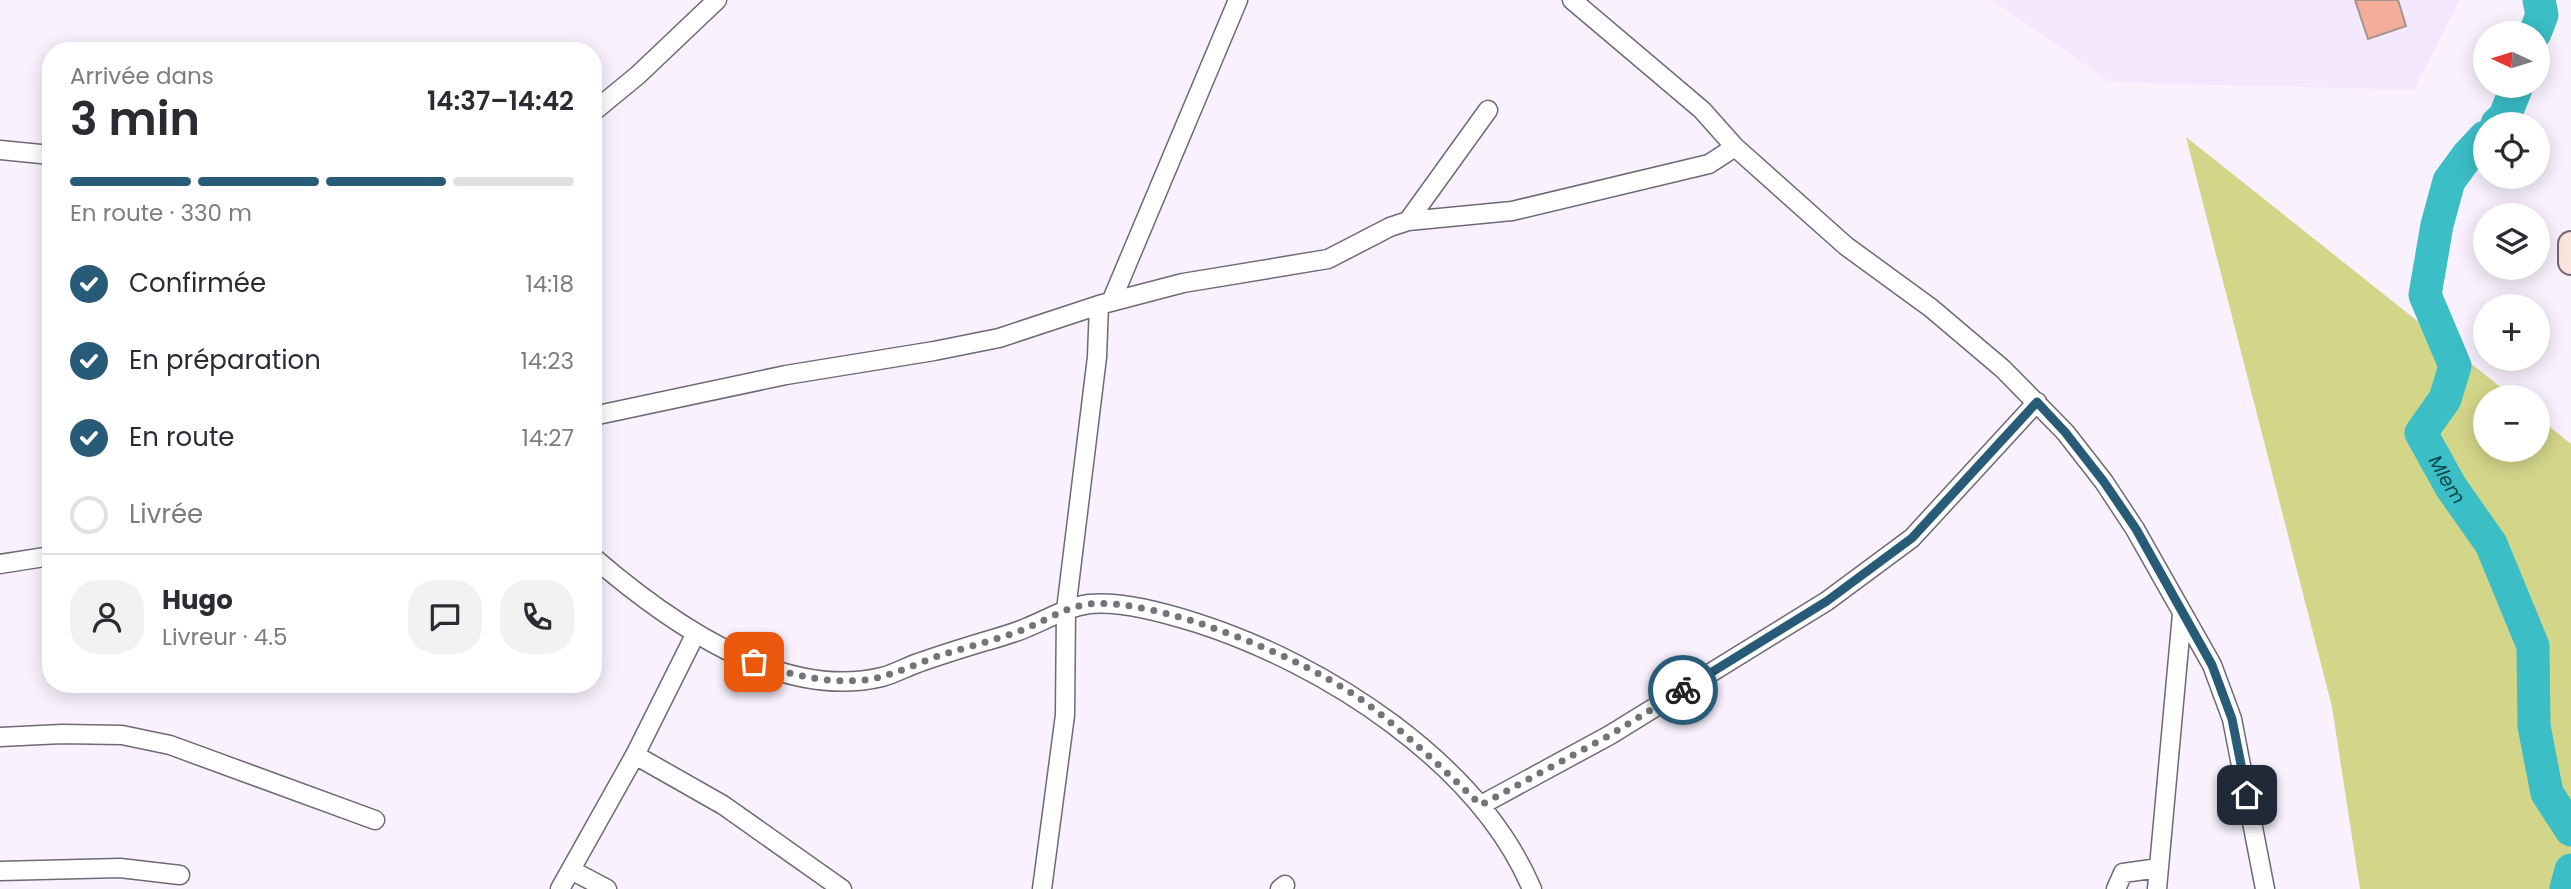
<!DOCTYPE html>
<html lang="fr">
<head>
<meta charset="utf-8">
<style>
	:root { --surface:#fff; --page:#f2f2f3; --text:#2b2b33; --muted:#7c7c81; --line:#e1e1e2; --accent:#285b78 }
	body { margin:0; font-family:Poppins,sans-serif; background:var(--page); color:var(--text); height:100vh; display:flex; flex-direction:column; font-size:26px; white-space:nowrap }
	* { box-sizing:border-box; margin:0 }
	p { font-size:23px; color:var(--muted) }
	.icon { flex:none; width:38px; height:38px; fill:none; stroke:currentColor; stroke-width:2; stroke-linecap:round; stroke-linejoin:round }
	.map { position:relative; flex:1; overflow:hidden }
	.side { position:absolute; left:42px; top:42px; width:560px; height:651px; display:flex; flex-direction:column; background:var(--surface); border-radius:28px; box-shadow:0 4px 18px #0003 }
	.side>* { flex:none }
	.needle { width:46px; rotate:274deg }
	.fabs { position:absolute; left:2473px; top:21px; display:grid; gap:14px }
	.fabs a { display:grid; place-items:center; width:77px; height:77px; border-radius:50%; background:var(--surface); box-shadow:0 4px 18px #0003; font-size:35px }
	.pin { position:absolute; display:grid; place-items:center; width:60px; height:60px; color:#fff; margin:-30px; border-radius:14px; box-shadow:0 4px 10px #0006 }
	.courier { position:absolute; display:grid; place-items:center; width:70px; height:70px; margin:-35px; border:5px solid #285b78; border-radius:50%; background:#fff; color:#222; box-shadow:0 2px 9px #0007 }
	.headline em { font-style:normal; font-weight:600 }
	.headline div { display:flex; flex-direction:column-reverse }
	.headline { display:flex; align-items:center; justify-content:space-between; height:119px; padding:0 28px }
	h1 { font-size:46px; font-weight:600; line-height:52px }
	.bar { display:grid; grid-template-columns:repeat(4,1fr); gap:10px 7px; align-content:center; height:84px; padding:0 28px }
	.bar i { height:9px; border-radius:5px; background:var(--line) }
	.bar .selected { background:var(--accent) }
	.bar p { grid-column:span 4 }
	.line { display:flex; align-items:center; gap:18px; padding:0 28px; border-top:2px solid var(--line) }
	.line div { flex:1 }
	.round { display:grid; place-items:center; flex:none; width:74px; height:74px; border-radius:28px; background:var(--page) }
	ol { padding:0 28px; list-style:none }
	li { display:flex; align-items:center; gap:21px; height:77px }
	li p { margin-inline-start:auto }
	li .icon { padding:7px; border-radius:50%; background:var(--accent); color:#fff; stroke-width:4 }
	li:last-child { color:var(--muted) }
	li i { width:38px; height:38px; border:4px solid var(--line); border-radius:50% }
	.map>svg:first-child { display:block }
</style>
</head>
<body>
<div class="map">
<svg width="2571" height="889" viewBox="0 0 2571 889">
	<rect width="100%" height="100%" fill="#f9f2fe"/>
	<path fill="#f4e8fe" d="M1992 0H2460L2414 90 2110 82Z"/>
	<path fill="#d3d689" d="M2186 137 2513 397H2485V450H2538V417L2571 444V889H2360L2332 707Z"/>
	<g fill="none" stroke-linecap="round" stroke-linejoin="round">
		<g stroke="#3bbec6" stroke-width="33">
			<path d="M2535 33 2542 15 2539 0"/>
			<path d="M2497 124 2505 116 2517 86"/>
			<path id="s1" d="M2485 137 2468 155 2449 181 2437 225 2425 295 2455 366 2445 399 2421 433 2451 487 2491 544 2533 646 2534 726 2547 793 2571 830"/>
			<path d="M2566 889 2571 870"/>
		</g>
	</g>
	<path fill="#f4ad99" stroke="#a59590" stroke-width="2" d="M2355 0H2398L2406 26 2368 39Z"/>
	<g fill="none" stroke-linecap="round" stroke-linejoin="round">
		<defs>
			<path id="street" d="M1572 0 1702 110 1735 147 1846 246 1931 308 2003 369 2065 432 2104 482 2135 529 2212 665 2232 719 2265 889
				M593 112 638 75 717 0
				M0 150 51 155
				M1408 221 1488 110
				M1111 302 1238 0
				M593 416 786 375 934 351 999 338 1099 305 1183 283 1328 259 1390 227 1408 221 1512 211 1709 164 1735 147
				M593 557C666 620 779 702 882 677 894 674 906 667 918 663 940 655 963 648 986 641 1000 637 1015 633 1028 627 1048 619 1067 607 1089 604 1123 601 1165 613 1197 623 1325 664 1478 762 1532 889
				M0 564 51 556
				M0 737 62 734 122 735 170 745 375 820
				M635 755 723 805 842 889
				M1481 805 1610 735 1827 601 1912 538 2037 402
				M0 871 120 868 180 875
				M573 871 607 889
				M560 889 635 755 695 635
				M1042 889 1065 715 1066 610 1097 357 1099 305
				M1280 889 1285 885
				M2116 889 2123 873 2159 868
				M2157 889 2182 614"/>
			<path id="secondary" d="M2571 244V262"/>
		</defs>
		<use href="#street" stroke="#6f6875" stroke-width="21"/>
		<use href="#secondary" stroke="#6f6875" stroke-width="28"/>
		<use href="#street" stroke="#fff" stroke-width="18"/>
		<use href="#secondary" stroke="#fbe3de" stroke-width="24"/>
	</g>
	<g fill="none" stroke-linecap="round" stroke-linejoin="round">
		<path stroke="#76727a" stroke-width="7" stroke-dasharray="0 12.6" d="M754 662C791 676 844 688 884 676 904 670 924 661 944 654 971 646 999 639 1025 629 1046 620 1066 607 1089 604 1123 601 1167 613 1199 623 1255 642 1317 668 1366 703 1407 734 1444 770 1481 805L1610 735 1683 690"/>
		<path stroke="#285b78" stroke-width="9" d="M1683 690 1827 601 1912 538 2037 402 2065 432 2104 482 2136 529 2212 665 2232 719 2247 795"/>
	</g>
	<g text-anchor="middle" stroke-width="5" stroke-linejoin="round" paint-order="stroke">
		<g font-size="19" font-style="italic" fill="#0a4548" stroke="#fff">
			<text dy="7" stroke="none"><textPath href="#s1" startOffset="380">Mlem</textPath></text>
		</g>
	</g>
</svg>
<div class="fabs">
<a><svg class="needle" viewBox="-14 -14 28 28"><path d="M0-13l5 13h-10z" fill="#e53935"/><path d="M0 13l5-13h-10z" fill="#7c7c81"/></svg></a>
<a><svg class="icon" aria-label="locate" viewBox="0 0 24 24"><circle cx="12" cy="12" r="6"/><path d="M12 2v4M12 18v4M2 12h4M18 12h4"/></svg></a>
<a><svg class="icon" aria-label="layers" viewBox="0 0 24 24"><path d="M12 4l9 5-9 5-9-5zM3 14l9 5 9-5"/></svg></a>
<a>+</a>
<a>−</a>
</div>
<div class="pin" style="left:754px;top:662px;background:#ea580c"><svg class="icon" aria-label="bag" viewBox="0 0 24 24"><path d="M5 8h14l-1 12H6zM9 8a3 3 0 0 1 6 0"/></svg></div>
<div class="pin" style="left:2247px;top:795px;background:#1f2937"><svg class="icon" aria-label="home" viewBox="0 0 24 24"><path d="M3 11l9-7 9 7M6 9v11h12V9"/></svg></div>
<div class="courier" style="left:1683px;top:690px"><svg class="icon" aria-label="bike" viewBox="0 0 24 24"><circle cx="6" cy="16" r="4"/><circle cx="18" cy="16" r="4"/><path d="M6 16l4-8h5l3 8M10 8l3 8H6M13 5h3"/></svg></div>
<section class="side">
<div class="headline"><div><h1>3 min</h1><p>Arrivée dans</p></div><em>14:37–14:42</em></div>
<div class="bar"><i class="selected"></i><i class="selected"></i><i class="selected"></i><i></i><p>En route · 330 m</p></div>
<ol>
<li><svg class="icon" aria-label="check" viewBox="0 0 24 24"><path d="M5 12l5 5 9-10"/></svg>Confirmée<p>14:18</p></li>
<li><svg class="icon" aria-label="check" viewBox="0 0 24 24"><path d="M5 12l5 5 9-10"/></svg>En préparation<p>14:23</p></li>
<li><svg class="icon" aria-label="check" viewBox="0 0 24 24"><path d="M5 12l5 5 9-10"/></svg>En route<p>14:27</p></li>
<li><i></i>Livrée</li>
</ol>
<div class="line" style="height:126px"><a class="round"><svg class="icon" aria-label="person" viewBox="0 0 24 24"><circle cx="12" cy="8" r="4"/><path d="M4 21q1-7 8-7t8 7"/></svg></a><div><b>Hugo</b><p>Livreur · 4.5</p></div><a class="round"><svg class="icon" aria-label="chat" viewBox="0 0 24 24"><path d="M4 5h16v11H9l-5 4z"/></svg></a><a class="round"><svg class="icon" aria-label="phone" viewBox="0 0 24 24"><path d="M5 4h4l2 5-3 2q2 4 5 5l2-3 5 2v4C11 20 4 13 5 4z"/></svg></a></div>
</section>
</div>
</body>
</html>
